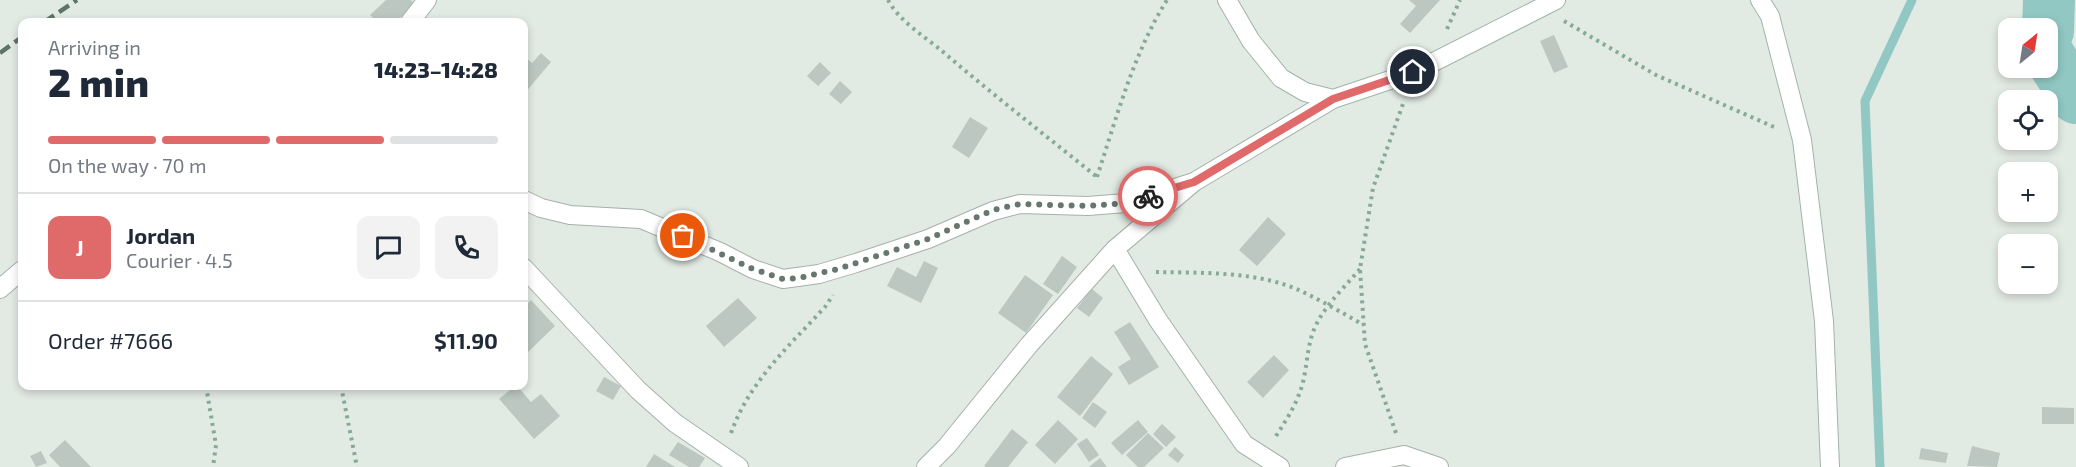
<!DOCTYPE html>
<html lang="en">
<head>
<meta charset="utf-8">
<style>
	:root { --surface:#fff; --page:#f2f2f3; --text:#1f2937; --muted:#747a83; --line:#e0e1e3; --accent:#e06a6a }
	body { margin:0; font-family:"Exo 2",sans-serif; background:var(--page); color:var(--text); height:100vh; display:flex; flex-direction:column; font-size:22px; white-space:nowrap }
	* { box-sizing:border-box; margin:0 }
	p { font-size:20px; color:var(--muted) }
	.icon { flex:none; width:33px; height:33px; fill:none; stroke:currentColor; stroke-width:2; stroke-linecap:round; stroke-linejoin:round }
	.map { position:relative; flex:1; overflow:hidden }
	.details { position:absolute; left:18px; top:18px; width:510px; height:372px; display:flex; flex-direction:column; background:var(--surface); border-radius:12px; box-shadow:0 3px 9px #0003 }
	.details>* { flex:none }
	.needle { width:39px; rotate:30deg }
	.controls { position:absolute; left:1998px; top:18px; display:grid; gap:12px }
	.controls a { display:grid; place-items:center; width:60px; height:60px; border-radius:12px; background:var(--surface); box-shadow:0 3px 9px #0003; font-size:30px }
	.pin { position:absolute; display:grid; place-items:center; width:51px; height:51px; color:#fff; margin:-26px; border:3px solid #fff; border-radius:50%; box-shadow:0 2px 6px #0007 }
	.courier { position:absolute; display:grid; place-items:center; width:60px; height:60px; margin:-30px; border:4px solid #e06a6a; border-radius:50%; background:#fff; color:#222; box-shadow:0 2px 8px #0007 }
	.head em { font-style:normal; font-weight:800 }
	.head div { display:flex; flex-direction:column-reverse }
	.head { display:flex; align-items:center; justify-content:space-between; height:102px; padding:0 30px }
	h1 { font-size:39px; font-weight:800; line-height:45px }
	.bar { display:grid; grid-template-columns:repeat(4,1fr); gap:9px 6px; align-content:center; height:72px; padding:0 30px }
	.bar i { height:8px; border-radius:4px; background:var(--line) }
	.bar .selected { background:var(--accent) }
	.bar p { grid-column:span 4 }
	.line { display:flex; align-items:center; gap:15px; padding:0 30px; border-top:2px solid var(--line) }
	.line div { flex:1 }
	.round { display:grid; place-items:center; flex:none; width:63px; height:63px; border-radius:12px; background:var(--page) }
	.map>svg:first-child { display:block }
</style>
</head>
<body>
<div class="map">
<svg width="2076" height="467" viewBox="0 0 2076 467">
	<rect width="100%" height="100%" fill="#e2eae4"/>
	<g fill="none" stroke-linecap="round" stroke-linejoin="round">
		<path stroke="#91c8c3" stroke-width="9" d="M1880 467 1865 101 1912 0"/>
		<path stroke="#91c8c3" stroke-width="52" d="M2048 31 2049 0
			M2048 54 2076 98"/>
	</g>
	<path fill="#bbc7c0" d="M386 0H411L415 5 395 22H377L370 15Z
		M1409 0H1440L1410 33 1400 24 1416 6Z
		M1554 35 1568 67 1554 73 1540 41Z
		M541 53 551 62 524 94V56L532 63Z
		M820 62 831 73 818 86 807 76Z
		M840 81 852 92 841 104 829 94Z
		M970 117 988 128 969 158 952 147Z
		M1268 217 1286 234 1257 266 1239 250Z
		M1062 256 1077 267 1058 294 1043 284Z
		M924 261 938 268 921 303 887 286 897 267 916 277Z
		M1025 275 1053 295 1026 333 998 313Z
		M1092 289 1103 298 1089 317 1077 308Z
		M738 298 757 318 724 347 706 326Z
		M531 300 555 326 527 353 524 349V307Z
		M1130 322 1159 367 1129 385 1118 367 1131 359 1114 332Z
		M1274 355 1289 370 1263 398 1247 382Z
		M1091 356 1113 374 1080 416 1057 397Z
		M604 377 621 386 613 400 596 391Z
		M515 386H517L531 402 541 394 560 416 534 439 499 399Z
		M1093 402 1107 412 1095 428 1082 418Z
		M2042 407 2074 408V424H2042Z
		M1058 420 1078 439 1055 464 1035 445Z
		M1138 420 1148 432 1122 455 1111 443Z
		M1162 424 1176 437 1166 447 1153 434Z
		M1012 429 1028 442 1008 467H986L984 466Z
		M1148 433 1164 448 1144 467H1138L1126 455Z
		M1087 438 1099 455 1089 462 1077 444Z
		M65 440 91 467H60L49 455Z
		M678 442 705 458 699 467H689L669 455Z
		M1972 446 2000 453 1997 467 1967 466Z
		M1175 447 1184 455 1178 463 1168 455Z
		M1921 448 1948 453 1946 463 1919 459Z
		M41 451 47 463 36 467 30 456Z
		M654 454 675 467H646Z
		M1100 458 1107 467H1089Z"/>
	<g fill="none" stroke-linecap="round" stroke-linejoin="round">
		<defs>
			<path id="street" d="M410 22 427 0
				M524 200 541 208 570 215 641 219 720 252 753 269 783 279 819 274 856 263 928 239 993 211 1020 204 1088 206 1126 203 1194 182
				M1115 249 1158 320 1244 444 1280 467
				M524 268 638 390 675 423 739 467
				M0 289 22 270
				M926 467 947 446 1029 345 1115 249 1194 182 1333 99
				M1345 467 1404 455 1439 467"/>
			<path id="secondary" d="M1227 0 1251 41 1281 78 1305 92 1333 99 1414 72 1556 0
				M1760 0 1770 16 1802 140 1824 321 1830 467"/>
		</defs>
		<use href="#street" stroke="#a5b1aa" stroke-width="20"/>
		<use href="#secondary" stroke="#a2b4aa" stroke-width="20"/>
		<path stroke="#86aa96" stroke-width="4" stroke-dasharray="3 4.5" stroke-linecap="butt" d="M888 0C899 21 924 36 942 51 992 94 1045 135 1097 177
			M1564 21 1656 75 1774 127
			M1447 29 1460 0
			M1097 177C1116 119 1134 52 1167 0
			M1156 272C1203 273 1260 271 1303 292 1324 302 1344 314 1364 325
			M206 386 216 445 213 467
			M341 386 357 467
			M731 433C749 382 789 346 825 307L833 295
			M1396 433 1365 344 1360 269 1373 188 1404 101
			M1276 436C1287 419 1298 402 1303 382 1307 366 1307 349 1313 332 1322 308 1343 289 1360 269"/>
		<use href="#street" stroke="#fff" stroke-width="18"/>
		<use href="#secondary" stroke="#fff" stroke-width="18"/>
		<path stroke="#5f7469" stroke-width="4.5" stroke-dasharray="12 6" stroke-linecap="butt" d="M44 22 77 0
			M0 53 22 37"/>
	</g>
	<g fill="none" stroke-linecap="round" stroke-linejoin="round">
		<path stroke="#66776e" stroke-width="6" stroke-dasharray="0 10.8" d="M683 236 753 269 783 279 799 278 838 269 928 239 993 210 1020 204 1088 206 1126 203 1148 196"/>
		<path stroke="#e06a6a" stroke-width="8" d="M1148 196 1194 182 1333 99 1413 72"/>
	</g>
</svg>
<div class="controls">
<a><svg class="needle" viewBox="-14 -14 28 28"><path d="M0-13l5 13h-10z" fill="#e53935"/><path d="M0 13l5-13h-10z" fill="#747a83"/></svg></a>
<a><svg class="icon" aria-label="locate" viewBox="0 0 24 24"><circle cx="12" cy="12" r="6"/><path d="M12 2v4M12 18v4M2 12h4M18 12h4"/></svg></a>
<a>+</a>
<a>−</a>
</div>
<div class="pin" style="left:683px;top:236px;background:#ea580c"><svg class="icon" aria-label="bag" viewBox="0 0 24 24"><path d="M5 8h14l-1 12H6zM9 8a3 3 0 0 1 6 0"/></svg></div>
<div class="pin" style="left:1413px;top:72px;background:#1f2937"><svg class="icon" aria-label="home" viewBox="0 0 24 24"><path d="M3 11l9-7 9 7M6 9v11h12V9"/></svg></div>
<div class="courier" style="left:1148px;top:196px"><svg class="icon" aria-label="bike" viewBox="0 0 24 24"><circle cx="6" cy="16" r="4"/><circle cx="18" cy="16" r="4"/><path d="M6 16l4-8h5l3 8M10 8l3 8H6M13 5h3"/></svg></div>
<section class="details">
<div class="head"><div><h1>2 min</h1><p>Arriving in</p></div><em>14:23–14:28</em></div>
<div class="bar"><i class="selected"></i><i class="selected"></i><i class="selected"></i><i></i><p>On the way · 70 m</p></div>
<div class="line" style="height:108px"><b class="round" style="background:var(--accent);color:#fff">J</b><div><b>Jordan</b><p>Courier · 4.5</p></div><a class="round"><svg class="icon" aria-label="chat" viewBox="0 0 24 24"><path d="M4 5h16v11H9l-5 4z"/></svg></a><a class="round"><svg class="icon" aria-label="phone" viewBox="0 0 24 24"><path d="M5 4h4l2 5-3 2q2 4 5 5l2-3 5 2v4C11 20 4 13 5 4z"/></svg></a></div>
<div class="line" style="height:78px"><div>Order #7666</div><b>$11.90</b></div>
</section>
</div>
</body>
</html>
